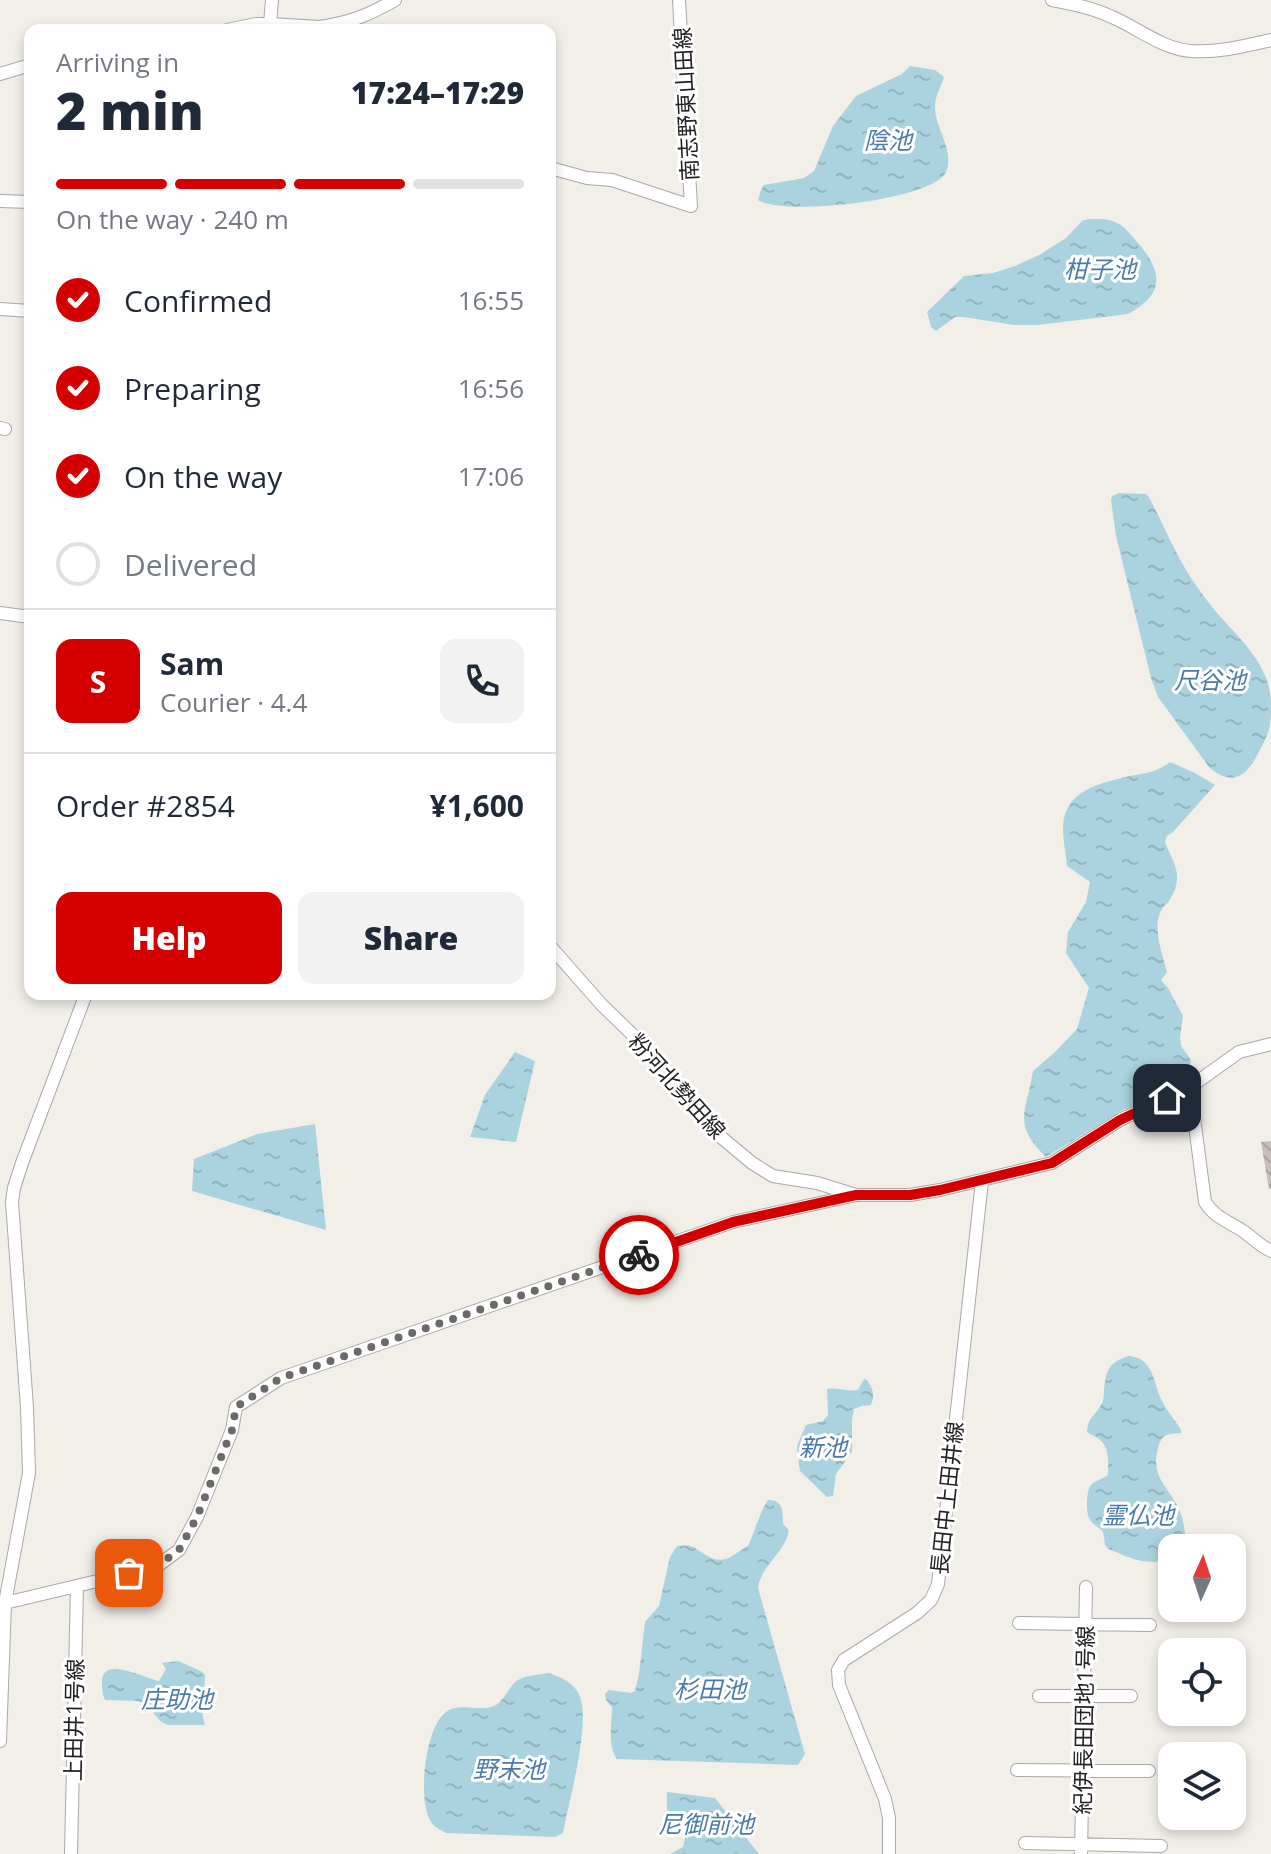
<!DOCTYPE html>
<html lang="en">
<head>
<meta charset="utf-8">
<style>
	:root { --surface:#fff; --page:#f2f2f3; --text:#1f2937; --muted:#747a83; --line:#e0e1e3; --accent:#d40000 }
	body { margin:0; font-family:"Open Sans","Noto Sans JP",sans-serif; background:var(--page); color:var(--text); height:100vh; display:flex; flex-direction:column; font-size:30px; white-space:nowrap }
	* { box-sizing:border-box; margin:0 }
	p { font-size:26px; color:var(--muted) }
	.icon { flex:none; width:44px; height:44px; fill:none; stroke:currentColor; stroke-width:2; stroke-linecap:round; stroke-linejoin:round }
	.map { position:relative; flex:1; overflow:hidden }
	.drawer { position:absolute; left:24px; top:24px; width:532px; height:976px; display:flex; flex-direction:column; background:var(--surface); border-radius:16px; box-shadow:0 4px 12px #0003 }
	.drawer>* { flex:none }
	.needle { width:52px; rotate:3deg }
	.controls { position:absolute; left:1158px; top:1534px; display:grid; gap:16px }
	.controls a { display:grid; place-items:center; width:88px; height:88px; border-radius:16px; background:var(--surface); box-shadow:0 4px 12px #0003; font-size:40px }
	.pin { position:absolute; display:grid; place-items:center; width:68px; height:68px; color:#fff; margin:-34px; border-radius:16px; box-shadow:0 4px 12px #0006 }
	.courier { position:absolute; display:grid; place-items:center; width:80px; height:80px; margin:-40px; border:6px solid #d40000; border-radius:50%; background:#fff; color:#222; box-shadow:0 2px 10px #0007 }
	.head em { font-style:normal; font-weight:800 }
	.head div { display:flex; flex-direction:column-reverse }
	.head { display:flex; align-items:center; justify-content:space-between; height:136px; padding:0 32px }
	h1 { font-size:52px; font-weight:800; line-height:60px }
	.bar { display:grid; grid-template-columns:repeat(4,1fr); gap:12px 8px; align-content:center; height:96px; padding:0 32px }
	.bar i { height:10px; border-radius:6px; background:var(--line) }
	.bar .current { background:var(--accent) }
	.bar p { grid-column:span 4 }
	.line { display:flex; align-items:center; gap:20px; padding:0 32px; border-top:2px solid var(--line) }
	.line div { flex:1 }
	.round { display:grid; place-items:center; flex:none; width:84px; height:84px; border-radius:16px; background:var(--page) }
	ol { padding:0 32px; list-style:none }
	li { display:flex; align-items:center; gap:24px; height:88px }
	li p { margin-inline-start:auto }
	li .icon { padding:8px; border-radius:50%; background:var(--accent); color:#fff; stroke-width:4 }
	li:last-child { color:var(--muted) }
	li i { width:44px; height:44px; border:4px solid var(--line); border-radius:50% }
	.action { display:flex; gap:16px; margin-top:auto; padding:16px 32px }
	.action a { flex:1; height:92px; border-radius:16px; background:var(--accent); color:#fff; font-size:32px; font-weight:800; line-height:92px; text-align:center }
	.action a+a { background:var(--page); color:var(--text) }
	.map>svg:first-child { display:block }
</style>
</head>
<body>
<div class="map">
<svg width="1271" height="1854" viewBox="0 0 1271 1854">
	<defs>
		<pattern id="water-ripples" width="26" height="14" patternUnits="userSpaceOnUse" patternTransform="scale(2)"><rect width="26" height="14" fill="#aad3df"/><path d="M2 4q2-2 4 0t4 0M15 11q2-2 4 0t4 0" fill="none" stroke="#92b5bf"/></pattern>
		<pattern id="building-back-hatch" width="6" height="6" patternUnits="userSpaceOnUse" patternTransform="scale(2)"><rect width="6" height="6" fill="#c7bfb8"/><path d="M-1 5l2 2M0 0l6 6M5-1l2 2" fill="none" stroke="#aba49e"/></pattern>
		<filter id="shadow"><feDropShadow dx="4.5" dy="8" stdDeviation="0" flood-color="#0004"/></filter>
	</defs>
	<rect width="100%" height="100%" fill="#f2efe9"/>
	<path fill="url(#water-ripples)" d="M910 66 935 70 944 77C941 87 935 96 935 107 935 129 955 150 946 172 934 200 783 217 758 200L761 190 764 185 804 178 814 171 833 126 856 96 902 74Z
		M1089 219C1098 219 1107 218 1115 222 1125 226 1131 235 1138 243 1164 273 1164 295 1128 314L1038 325H1014L964 317H955L936 331 931 327 927 312 964 276 993 273 1015 266 1039 255 1066 238 1082 221Z
		M1119 493 1146 494 1149 497C1163 524 1175 553 1191 578 1199 590 1208 602 1217 613 1241 640 1271 666 1271 704 1271 718 1271 728 1265 740 1259 751 1255 762 1246 771 1234 783 1220 777 1209 767L1158 697 1151 678 1116 536 1111 500 1112 496Z
		M1170 762 1195 773 1215 785 1173 832 1167 836 1165 842C1174 865 1185 875 1169 901 1165 906 1160 910 1159 916 1154 933 1163 956 1167 972L1161 980 1168 988 1183 1016 1180 1037 1181 1046 1191 1060 1190 1070 1186 1077 1180 1085 1146 1102 1123 1110 1046 1157C1012 1124 1026 1113 1033 1071L1055 1052 1077 1029 1089 988 1066 953 1068 932 1086 902 1090 882 1067 866C1066 853 1063 841 1063 828 1064 790 1100 783 1130 776 1145 773 1158 772 1170 762Z
		M515 1052 535 1061 516 1142 470 1137 485 1095Z
		M315 1124 326 1230 192 1191 194 1159 257 1134Z
		M1129 1356C1154 1358 1153 1383 1162 1401 1167 1411 1175 1420 1181 1430V1433C1168 1434 1162 1433 1158 1448 1151 1476 1165 1483 1177 1505 1184 1519 1186 1533 1185 1548H1172V1559C1143 1566 1134 1559 1108 1549L1105 1545 1103 1532C1099 1527 1091 1524 1089 1518 1086 1512 1086 1491 1091 1485 1094 1481 1103 1479 1108 1475 1108 1464 1110 1448 1100 1440 1096 1436 1091 1435 1087 1432 1088 1416 1096 1416 1102 1403 1104 1400 1104 1394 1104 1390 1106 1370 1109 1362 1129 1356Z
		M864 1379 867 1380C873 1388 875 1396 871 1405L862 1406 854 1409 852 1420V1452L836 1474 833 1496 827 1497 800 1471 797 1446 806 1425 823 1421 828 1415 827 1389C838 1387 847 1392 858 1390Z
		M768 1500C783 1500 783 1511 783 1524L789 1530C786 1552 761 1565 758 1588L805 1754 798 1765 617 1759C607 1745 612 1724 612 1707L606 1700 605 1694 609 1690 631 1693 635 1691 639 1674 645 1622 659 1606 670 1557 677 1546C679 1546 688 1545 690 1546 702 1550 710 1563 726 1559 733 1557 741 1549 748 1546 755 1531 759 1514 768 1500Z
		M178 1661 201 1671 205 1675C205 1694 199 1707 205 1725H168L161 1722 146 1704 138 1701 105 1700C102 1693 102 1688 102 1680 104 1656 144 1678 159 1681L166 1669 162 1663Z
		M549 1673C563 1678 577 1684 581 1700 589 1730 569 1801 563 1833L555 1837 446 1833C441 1830 434 1827 431 1822 417 1801 425 1727 446 1712 459 1702 479 1712 494 1706 503 1702 507 1691 514 1683 523 1675 537 1675 549 1673Z
		M667 1792 715 1798 759 1854H670L683 1847 685 1838C681 1832 674 1827 671 1821 666 1813 667 1801 667 1792Z"/>
	<path fill="url(#building-back-hatch)" filter="url(#shadow)" d="M1271 1141V1189H1269L1261 1142Z"/>
	<g fill="none" stroke-linecap="round" stroke-linejoin="round">
		<defs>
			<path id="minor" d="M1052 0C1073 4 1093 8 1112 17 1138 28 1162 49 1191 51 1218 53 1245 46 1271 40
				M320 27C351 22 367 16 395 0
				M227 30 256 24H270L272 0
				M270 30V24L320 27V30
				M0 74 30 65
				M550 168 587 178 612 180 691 206 679 0
				M0 201 30 202
				M0 309 30 311
				M0 428 5 429
				M0 613 30 617
				M550 946 601 1004 639 1041 684 1099 722 1138 752 1163 773 1176 817 1183 856 1195H910L940 1190 1052 1163 1120 1120 1190 1087 1239 1052 1271 1044
				M1190 1087 1205 1202C1215 1218 1228 1221 1243 1231 1253 1238 1260 1246 1271 1251
				M5 1603 156 1567 179 1550 197 1517 232 1430 236 1407 281 1378 733 1222 856 1195
				M1019 1623 1150 1625
				M1039 1696H1131
				M0 1741 5 1603 29 1473 27 1407 12 1202 14 1188 22 1163 86 994
				M1017 1770 1149 1771
				M1025 1843 1161 1846
				M71 1854 77 1586
				M889 1854V1818L885 1799 839 1685 838 1670 844 1660 917 1613 931 1600 938 1584 982 1181
				M1081 1854 1086 1587"/>
		</defs>
		<use href="#minor" stroke="#a9a9a9" stroke-width="14"/>
		<use href="#minor" stroke="#fff" stroke-width="12"/>
	</g>
	<g fill="none" stroke-linecap="round" stroke-linejoin="round">
		<path stroke="#6b6a68" stroke-width="8" stroke-dasharray="0 14.4" d="M129 1573 156 1567 179 1550 197 1517 232 1430 236 1407 281 1378 639 1255"/>
		<path stroke="#d40000" stroke-width="10" d="M639 1255 733 1222 856 1195H910L940 1190 1052 1163 1120 1120 1167 1098"/>
	</g>
	<g text-anchor="middle" stroke-width="6" stroke-linejoin="round" paint-order="stroke">
		<g font-size="22" fill="#222" stroke="#fff">
			<text transform="translate(686 104) rotate(-93)" y="8">南志野東山田線</text>
			<text transform="translate(677 1086) rotate(48)" y="8">粉河北勢田線</text>
			<text transform="translate(947 1498) rotate(-84)" y="8">長田中上田井線</text>
			<text transform="translate(74 1720) rotate(-89)" y="8">上田井1号線</text>
			<text transform="translate(1084 1720) rotate(-89)" y="8">紀伊長田団地1号線</text>
		</g>
		<g font-size="24" font-style="italic" fill="#4a7aab" stroke="#fff">
			<text x="888" y="149">陰池</text>
			<text x="1100" y="278">柑子池</text>
			<text x="1210" y="689">尺谷池</text>
			<text x="823" y="1456">新池</text>
			<text x="1138" y="1524">霊仏池</text>
			<text x="710" y="1698">杉田池</text>
			<text x="177" y="1708">庄助池</text>
			<text x="509" y="1778">野末池</text>
			<text x="706" y="1833">尼御前池</text>
		</g>
	</g>
</svg>
<div class="controls">
<a><svg class="needle" viewBox="-14 -14 28 28"><path d="M0-13l5 13h-10z" fill="#e53935"/><path d="M0 13l5-13h-10z" fill="#747a83"/></svg></a>
<a><svg class="icon" aria-label="locate" viewBox="0 0 24 24"><circle cx="12" cy="12" r="6"/><path d="M12 2v4M12 18v4M2 12h4M18 12h4"/></svg></a>
<a><svg class="icon" aria-label="layers" viewBox="0 0 24 24"><path d="M12 4l9 5-9 5-9-5zM3 14l9 5 9-5"/></svg></a>
</div>
<div class="pin" style="left:129px;top:1573px;background:#ea580c"><svg class="icon" aria-label="bag" viewBox="0 0 24 24"><path d="M5 8h14l-1 12H6zM9 8a3 3 0 0 1 6 0"/></svg></div>
<div class="pin" style="left:1167px;top:1098px;background:#1f2937"><svg class="icon" aria-label="home" viewBox="0 0 24 24"><path d="M3 11l9-7 9 7M6 9v11h12V9"/></svg></div>
<div class="courier" style="left:639px;top:1255px"><svg class="icon" aria-label="bike" viewBox="0 0 24 24"><circle cx="6" cy="16" r="4"/><circle cx="18" cy="16" r="4"/><path d="M6 16l4-8h5l3 8M10 8l3 8H6M13 5h3"/></svg></div>
<section class="drawer">
<div class="head"><div><h1>2 min</h1><p>Arriving in</p></div><em>17:24–17:29</em></div>
<div class="bar"><i class="current"></i><i class="current"></i><i class="current"></i><i></i><p>On the way · 240 m</p></div>
<ol>
<li><svg class="icon" aria-label="check" viewBox="0 0 24 24"><path d="M5 12l5 5 9-10"/></svg>Confirmed<p>16:55</p></li>
<li><svg class="icon" aria-label="check" viewBox="0 0 24 24"><path d="M5 12l5 5 9-10"/></svg>Preparing<p>16:56</p></li>
<li><svg class="icon" aria-label="check" viewBox="0 0 24 24"><path d="M5 12l5 5 9-10"/></svg>On the way<p>17:06</p></li>
<li><i></i>Delivered</li>
</ol>
<div class="line" style="height:144px"><b class="round" style="background:var(--accent);color:#fff">S</b><div><b>Sam</b><p>Courier · 4.4</p></div><a class="round"><svg class="icon" aria-label="phone" viewBox="0 0 24 24"><path d="M5 4h4l2 5-3 2q2 4 5 5l2-3 5 2v4C11 20 4 13 5 4z"/></svg></a></div>
<div class="line" style="height:104px"><div>Order #2854</div><b>¥1,600</b></div>
<div class="action"><a>Help</a><a>Share</a></div>
</section>
</div>
</body>
</html>
